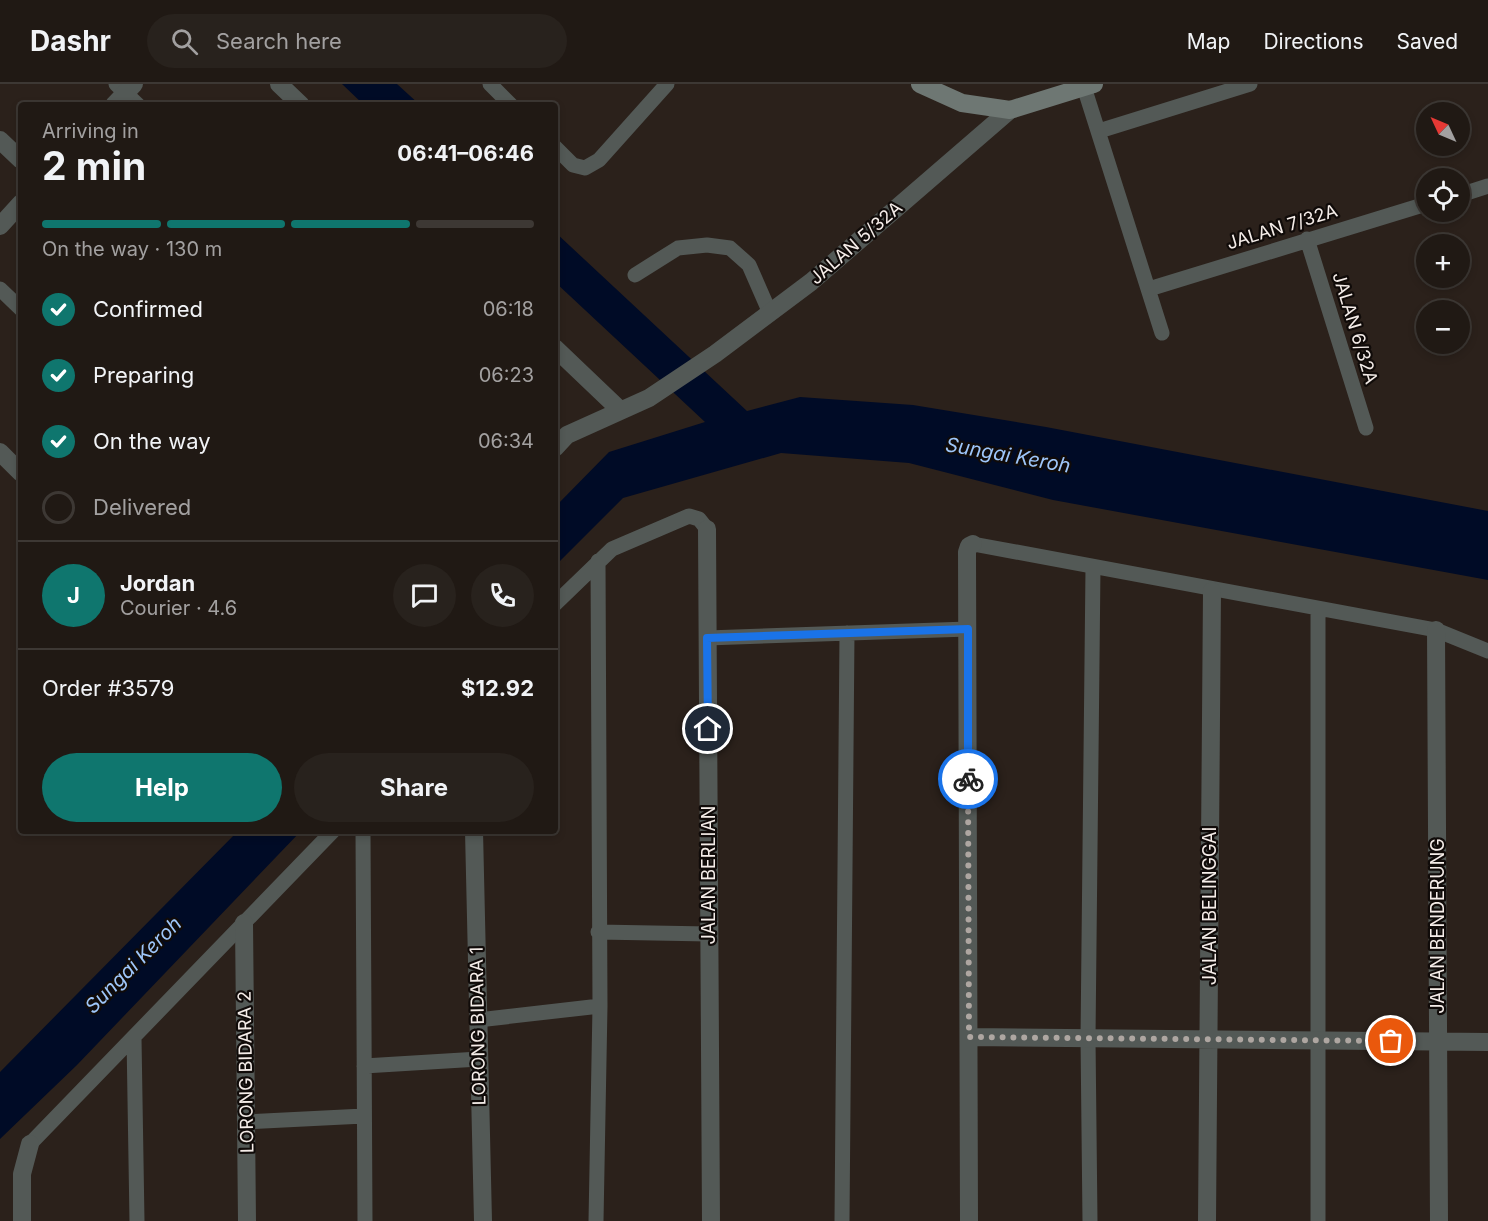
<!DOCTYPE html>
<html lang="en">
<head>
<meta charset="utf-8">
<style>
	:root { --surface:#201914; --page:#28221d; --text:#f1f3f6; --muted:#a2a0a0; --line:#3d3834; --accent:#0f766e }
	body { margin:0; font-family:Inter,sans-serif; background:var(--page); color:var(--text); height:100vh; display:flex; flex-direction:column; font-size:22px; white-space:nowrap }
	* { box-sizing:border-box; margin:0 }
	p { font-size:20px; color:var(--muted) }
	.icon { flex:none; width:33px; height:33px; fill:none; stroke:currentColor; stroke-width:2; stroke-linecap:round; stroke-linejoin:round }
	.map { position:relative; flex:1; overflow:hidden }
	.drawer { position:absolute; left:18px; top:18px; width:540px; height:732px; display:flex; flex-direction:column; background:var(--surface); border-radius:6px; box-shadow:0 3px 9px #0003,0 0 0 2px var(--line) }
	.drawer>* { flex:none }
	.needle { width:39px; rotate:314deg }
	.tools { position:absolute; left:1416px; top:18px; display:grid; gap:12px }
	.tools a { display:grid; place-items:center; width:54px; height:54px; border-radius:50%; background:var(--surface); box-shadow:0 3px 9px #0003,0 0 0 2px var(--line); font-size:30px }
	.pin { position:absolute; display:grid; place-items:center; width:51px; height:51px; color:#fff; margin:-26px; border:3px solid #fff; border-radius:50%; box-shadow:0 2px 6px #0007 }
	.courier { position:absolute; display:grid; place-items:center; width:60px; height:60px; margin:-30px; border:4px solid #1a73e8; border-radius:50%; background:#fff; color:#222; box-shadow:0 2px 8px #0007 }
	.summary em { font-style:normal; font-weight:700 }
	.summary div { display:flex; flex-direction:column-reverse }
	.summary { display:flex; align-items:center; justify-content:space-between; height:102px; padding:0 24px }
	h1 { font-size:39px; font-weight:700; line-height:45px }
	.bar { display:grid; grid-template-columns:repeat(4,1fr); gap:9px 6px; align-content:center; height:72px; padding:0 24px }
	.bar i { height:8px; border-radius:4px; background:var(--line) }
	.bar .active { background:var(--accent) }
	.bar p { grid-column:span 4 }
	.line { display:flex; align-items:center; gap:15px; padding:0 24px; border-top:2px solid var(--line) }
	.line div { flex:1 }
	.round { display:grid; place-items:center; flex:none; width:63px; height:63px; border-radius:32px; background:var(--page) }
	ol { padding:0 24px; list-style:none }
	li { display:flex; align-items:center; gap:18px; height:66px }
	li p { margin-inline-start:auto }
	li .icon { padding:6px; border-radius:50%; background:var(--accent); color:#fff; stroke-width:4 }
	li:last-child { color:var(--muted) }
	li i { width:33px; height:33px; border:3px solid var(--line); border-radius:50% }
	.cta { display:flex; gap:12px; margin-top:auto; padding:12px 24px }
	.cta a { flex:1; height:69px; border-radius:36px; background:var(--accent); color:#fff; font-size:24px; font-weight:700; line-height:69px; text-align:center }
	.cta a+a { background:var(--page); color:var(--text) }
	header { display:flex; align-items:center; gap:36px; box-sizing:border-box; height:84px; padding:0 30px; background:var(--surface); border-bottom:2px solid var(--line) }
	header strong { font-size:28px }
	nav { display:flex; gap:33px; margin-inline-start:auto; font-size:21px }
	.search { width:420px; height:54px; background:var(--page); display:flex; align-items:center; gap:15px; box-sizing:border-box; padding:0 21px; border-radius:33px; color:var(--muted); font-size:22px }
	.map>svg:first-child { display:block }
</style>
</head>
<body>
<header>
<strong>Dashr</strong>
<div class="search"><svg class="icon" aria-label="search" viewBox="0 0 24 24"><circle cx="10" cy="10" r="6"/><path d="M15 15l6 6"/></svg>Search here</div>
<nav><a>Map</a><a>Directions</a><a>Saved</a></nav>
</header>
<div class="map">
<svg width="1488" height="1137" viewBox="0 0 1488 1137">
	<rect width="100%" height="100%" fill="#2b211b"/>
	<path fill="#000b26" d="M342 0H397L420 21H364Z
		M555 148 747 327 800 313 913 321 1046 343 1488 427V496L1053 416 909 379 781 369 623 414 555 482V423L609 368 705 338 555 198Z
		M238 747H301L77 981 0 1055V988Z"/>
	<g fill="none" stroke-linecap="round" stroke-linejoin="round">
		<path stroke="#535956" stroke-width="15" d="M116 0 138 21
			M490 0 511 21
			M1084 3 1162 249
			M1099 47 1250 0
			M555 63 573 81 585 84 599 76 667 0
			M1460 111 1488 102
			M1307 155 1366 344
			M635 191 678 164 707 161 730 164 749 181 770 229
			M0 205 21 225
			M1149 205 1426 120
			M973 460 1436 546 1488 567
			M555 520 612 465 689 432 699 435 707 445
			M1318 525V1137
			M707 554 968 545
			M363 747 365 1137
			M598 848 709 850
			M478 936 600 922
			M134 954 137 1137
			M364 982 479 975
			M246 1038 364 1032
			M30 1060 333 747
			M596 1137 600 922 598 477
			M842 1137 847 549
			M1090 1137 1088 954 1093 483"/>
		<path stroke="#535956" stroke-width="18" d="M279 0 301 21
			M114 21 134 0
			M0 56 21 76
			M0 142 21 119
			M555 264 620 326
			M555 364 567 351 649 314 715 270 811 198 1010 26
			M0 368 21 389
			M707 445 711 1137
			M1436 546 1439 1137
			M474 747 483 1137
			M244 839 247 1137
			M969 953 1488 958
			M22 1137V1090L30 1060
			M969 1137 967 468 969 462 973 460
			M1207 1137 1212 507"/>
		<path stroke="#6e7773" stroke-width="18" d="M920 0 962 19 1010 26 1094 0"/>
	</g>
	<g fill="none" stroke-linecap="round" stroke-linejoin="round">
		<path stroke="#aea6a1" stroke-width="6" stroke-dasharray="0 10.8" d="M968 695 969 953 1391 957"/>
		<path stroke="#1a73e8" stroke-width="8" d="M708 645 707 554 968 545V695"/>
	</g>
	<g text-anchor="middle" stroke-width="4.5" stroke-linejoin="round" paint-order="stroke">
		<g font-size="18" fill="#f5ede9" stroke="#100b09">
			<text transform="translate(1282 143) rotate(-17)" y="6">JALAN 7/32A</text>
			<text transform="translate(856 159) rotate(-41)" y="6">JALAN 5/32A</text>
			<text transform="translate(1355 244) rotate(73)" y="6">JALAN 6/32A</text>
			<text transform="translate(709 791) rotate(-90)" y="6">JALAN BERLIAN</text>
			<text transform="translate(1210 822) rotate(-90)" y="6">JALAN BELINGGAI</text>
			<text transform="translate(1438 842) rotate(-90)" y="6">JALAN BENDERUNG</text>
			<text transform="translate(478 942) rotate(-91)" y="6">LORONG BIDARA 1</text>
			<text transform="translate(246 988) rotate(-91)" y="6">LORONG BIDARA 2</text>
		</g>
		<g font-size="20" font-style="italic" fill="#9ec6fa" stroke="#100b09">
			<text transform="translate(1008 371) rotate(10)" y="7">Sungai Keroh</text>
			<text transform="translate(133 881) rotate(-45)" y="7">Sungai Keroh</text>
		</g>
	</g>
</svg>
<div class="tools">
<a><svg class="needle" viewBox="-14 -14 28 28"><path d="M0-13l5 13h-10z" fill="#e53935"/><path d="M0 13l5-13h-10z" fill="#a2a0a0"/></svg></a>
<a><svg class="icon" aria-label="locate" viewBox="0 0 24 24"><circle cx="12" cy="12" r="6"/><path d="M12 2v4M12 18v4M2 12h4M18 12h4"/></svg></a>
<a>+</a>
<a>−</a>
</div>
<div class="pin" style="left:1391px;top:957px;background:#ea580c"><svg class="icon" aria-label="bag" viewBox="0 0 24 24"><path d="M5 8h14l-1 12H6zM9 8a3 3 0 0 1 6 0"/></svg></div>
<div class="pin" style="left:708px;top:645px;background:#1f2937"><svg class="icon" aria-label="home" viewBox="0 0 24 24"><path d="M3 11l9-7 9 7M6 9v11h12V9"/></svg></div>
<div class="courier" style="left:968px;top:695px"><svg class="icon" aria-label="bike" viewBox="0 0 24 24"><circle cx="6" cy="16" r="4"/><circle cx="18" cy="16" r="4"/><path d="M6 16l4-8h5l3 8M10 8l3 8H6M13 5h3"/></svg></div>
<section class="drawer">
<div class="summary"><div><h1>2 min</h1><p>Arriving in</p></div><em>06:41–06:46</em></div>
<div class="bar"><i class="active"></i><i class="active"></i><i class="active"></i><i></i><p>On the way · 130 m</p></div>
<ol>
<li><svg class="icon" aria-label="check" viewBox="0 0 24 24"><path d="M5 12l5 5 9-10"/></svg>Confirmed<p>06:18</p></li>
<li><svg class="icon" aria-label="check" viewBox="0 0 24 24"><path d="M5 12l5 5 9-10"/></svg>Preparing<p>06:23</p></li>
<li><svg class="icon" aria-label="check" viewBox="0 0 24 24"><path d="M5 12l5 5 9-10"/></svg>On the way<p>06:34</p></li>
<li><i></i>Delivered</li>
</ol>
<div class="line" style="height:108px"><b class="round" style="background:var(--accent);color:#fff">J</b><div><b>Jordan</b><p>Courier · 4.6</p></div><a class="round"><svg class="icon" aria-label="chat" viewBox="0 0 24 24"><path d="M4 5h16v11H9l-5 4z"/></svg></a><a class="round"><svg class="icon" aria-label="phone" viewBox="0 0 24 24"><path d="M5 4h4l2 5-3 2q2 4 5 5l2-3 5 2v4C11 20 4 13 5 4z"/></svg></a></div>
<div class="line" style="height:78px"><div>Order #3579</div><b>$12.92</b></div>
<div class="cta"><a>Help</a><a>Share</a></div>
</section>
</div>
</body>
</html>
